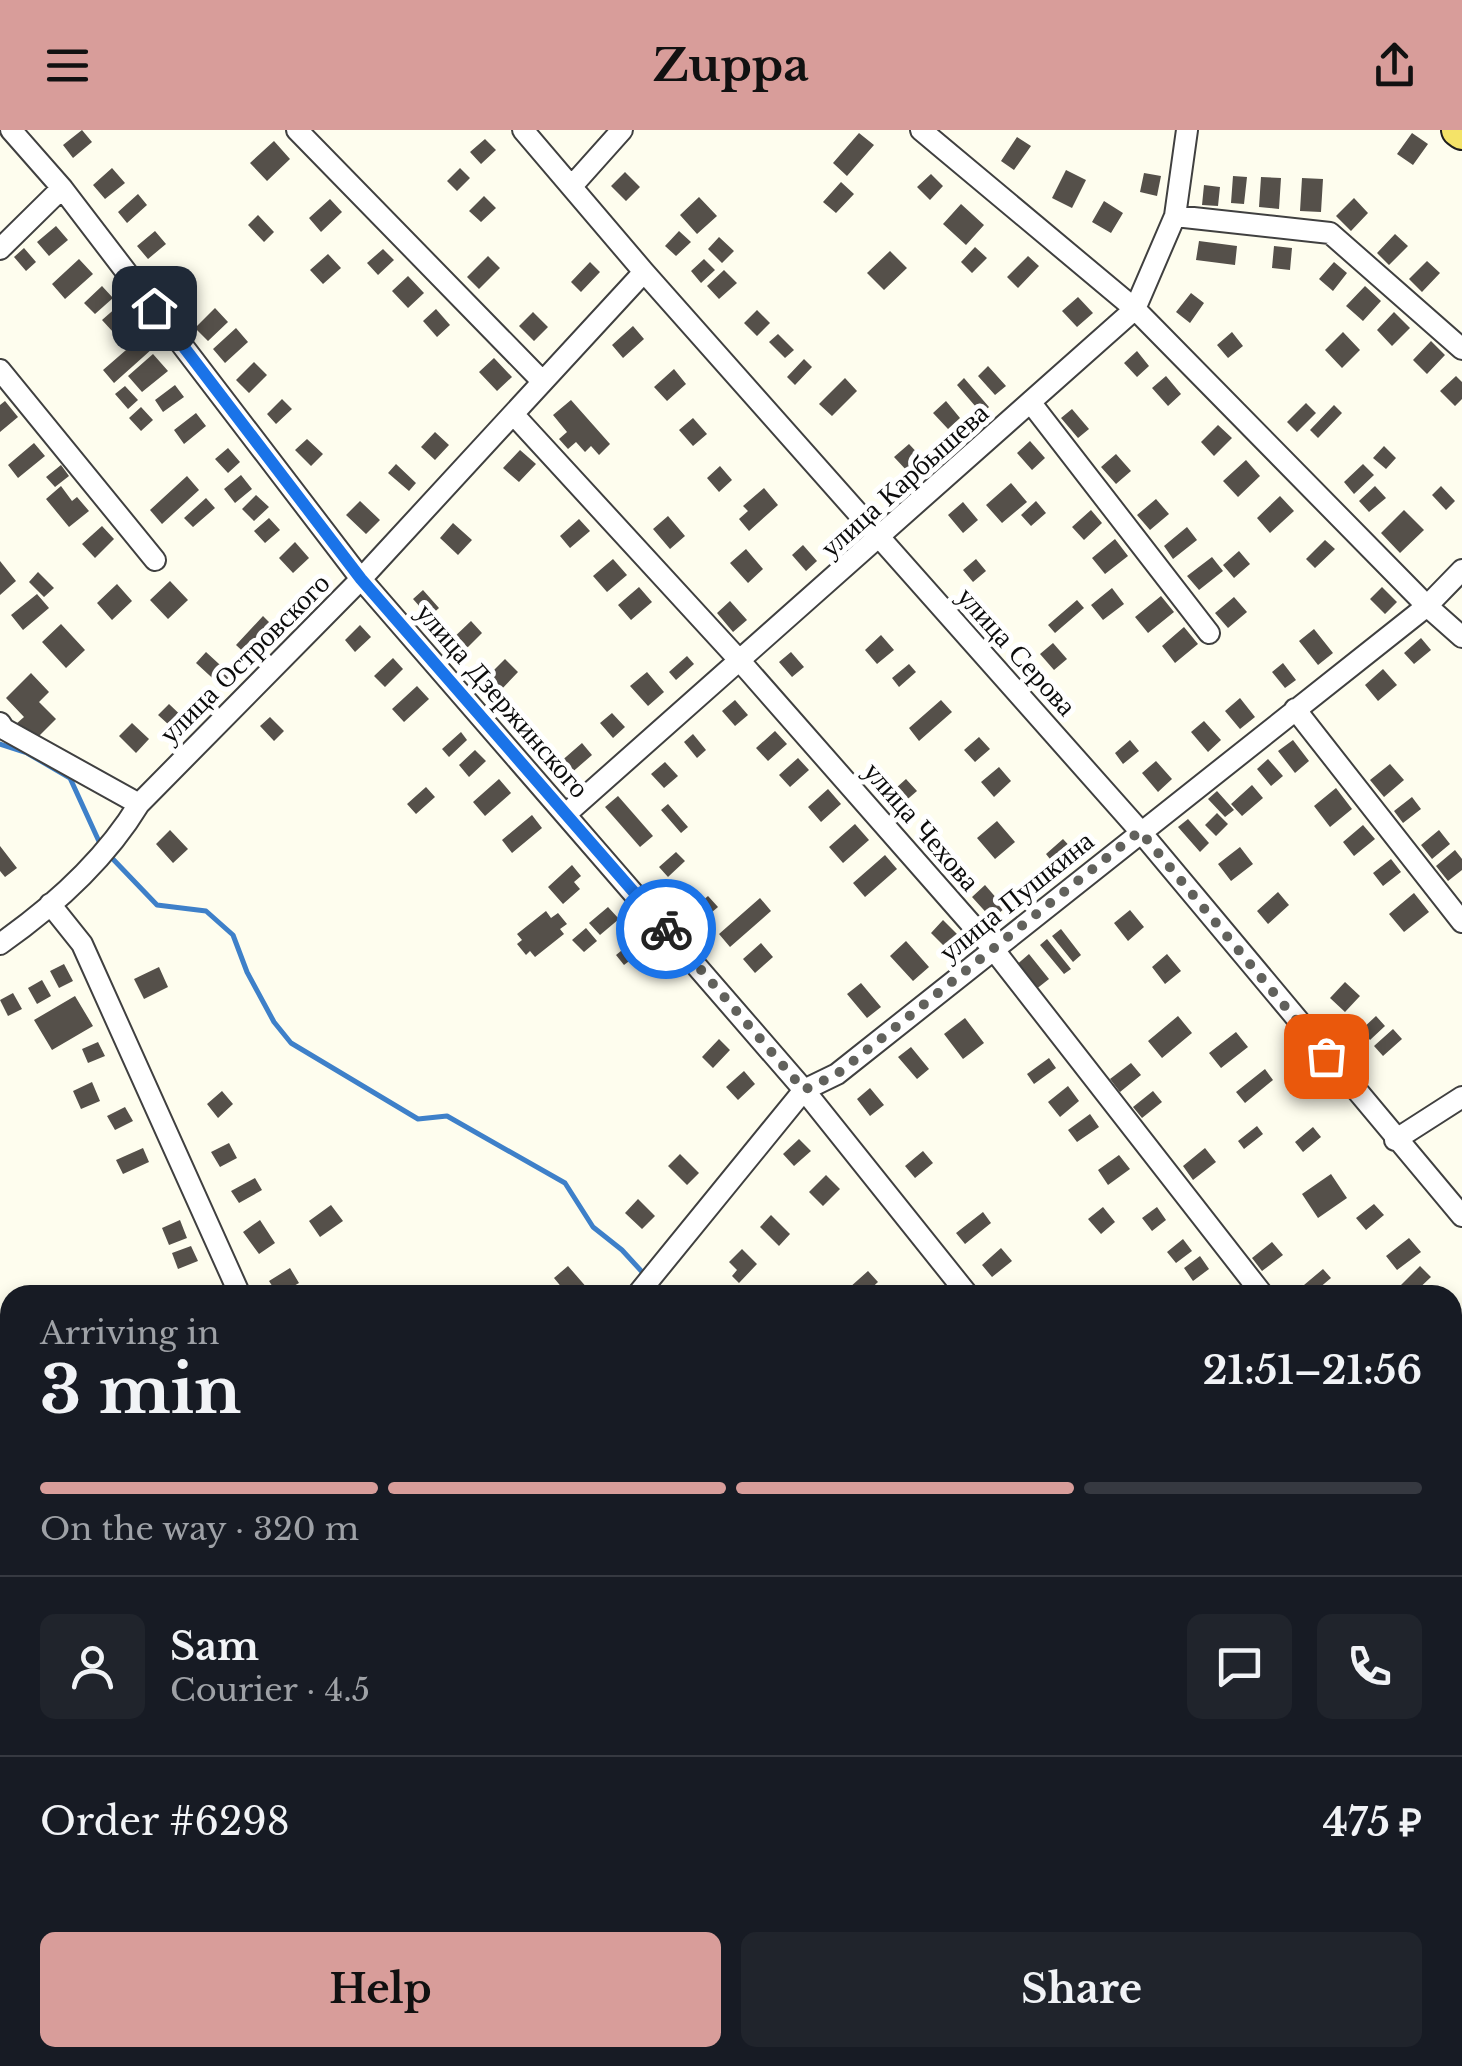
<!DOCTYPE html>
<html lang="en">
<head>
<meta charset="utf-8">
<style>
	:root { --surface:#171b24; --page:#20242c; --text:#f1f3f6; --muted:#9ea1a6; --line:#363941; --accent:#d89d9a }
	body { margin:0; font-family:"Libre Baskerville",serif; background:var(--page); color:var(--text); height:100vh; display:flex; flex-direction:column; font-size:38px; white-space:nowrap }
	* { box-sizing:border-box; margin:0 }
	p { font-size:32px; color:var(--muted) }
	.icon { flex:none; width:55px; height:55px; fill:none; stroke:currentColor; stroke-width:2; stroke-linecap:round; stroke-linejoin:round }
	.map { position:relative; flex:1; overflow:hidden }
	.side { position:absolute; left:0px; top:1155px; width:1462px; height:782px; display:flex; flex-direction:column; background:var(--surface); border-radius:30px 30px 0 0; box-shadow:0 5px 15px #0003 }
	.side>* { flex:none }
	.pin { position:absolute; display:grid; place-items:center; width:85px; height:85px; color:#fff; margin:-42px; border-radius:20px; box-shadow:0 5px 15px #0006 }
	.courier { position:absolute; display:grid; place-items:center; width:100px; height:100px; margin:-50px; border:8px solid #1a73e8; border-radius:50%; background:#fff; color:#222; box-shadow:0 2px 12px #0007 }
	.head em { font-style:normal; font-weight:700 }
	.head div { display:flex; flex-direction:column-reverse }
	.head { display:flex; align-items:center; justify-content:space-between; height:170px; padding:0 40px }
	h1 { font-size:65px; font-weight:700; line-height:75px }
	.bar { display:grid; grid-template-columns:repeat(4,1fr); gap:15px 10px; align-content:center; height:120px; padding:0 40px }
	.bar i { height:12px; border-radius:8px; background:var(--line) }
	.bar .on { background:var(--accent) }
	.bar p { grid-column:span 4 }
	.line { display:flex; align-items:center; gap:25px; padding:0 40px; border-top:2px solid var(--line) }
	.line div { flex:1 }
	.round { display:grid; place-items:center; flex:none; width:105px; height:105px; border-radius:15px; background:var(--page) }
	.button { display:flex; gap:20px; margin-top:auto; padding:20px 40px }
	.button a { flex:1; height:115px; border-radius:15px; background:var(--accent); color:#111; font-size:40px; font-weight:700; line-height:115px; text-align:center }
	.button a+a { background:var(--page); color:var(--text) }
	header { display:flex; justify-content:space-between; align-items:center; height:130px; padding:0 40px; background:var(--accent); color:#111; font-size:45px; font-weight:700 }
	.map>svg:first-child { display:block }
</style>
</head>
<body>
<header><svg class="icon" aria-label="menu" viewBox="0 0 24 24"><path d="M4 6h16M4 12h16M4 18h16"/></svg>Zuppa<svg class="icon" aria-label="share" viewBox="0 0 24 24"><path d="M12 15V3M7 8l5-5 5 5M5 13v7h14v-7"/></svg></header>
<div class="map">
<svg width="1462" height="1936" viewBox="0 0 1462 1936">
	<rect width="100%" height="100%" fill="#fefdee"/>
	<g fill="none" stroke-linecap="round" stroke-linejoin="round">
		<path stroke="#3e80c9" stroke-width="5" d="M0 614 27 623 70 648 102 718
			M110 726 157 775 206 781 233 805 247 842 274 892 291 913 418 989 447 986 565 1053 593 1097 622 1120 644 1144
			M658 1157 661 1165"/>
	</g>
	<path fill="#55504a" d="M82 0 92 12 73 28 63 15Z
		M859 3 874 15 847 46 833 33Z
		M1412 3 1428 14 1413 35 1397 24Z
		M1017 7 1031 16 1014 40 1001 31Z
		M485 9 496 20 481 34 470 22Z
		M274 11 290 29 267 51 250 33Z
		M112 38 125 53 105 69 93 55Z
		M460 38 470 48 457 61 447 51Z
		M1066 40 1086 50 1072 78 1052 68Z
		M625 42 640 57 626 71 611 56Z
		M1144 43 1161 46 1157 66 1140 62Z
		M931 44 943 56 930 70 917 57Z
		M1233 46 1247 47 1244 74 1231 73Z
		M1261 47 1281 48 1279 79 1259 77Z
		M1302 48 1323 49 1321 82 1300 81Z
		M841 52 854 64 836 83 823 72Z
		M1204 55 1220 57 1218 76 1202 75Z
		M138 64 147 75 127 93 118 82Z
		M484 66 496 78 481 92 469 81Z
		M699 67 717 86 697 104 680 85Z
		M1354 68 1368 83 1351 101 1336 86Z
		M330 69 342 82 321 102 309 88Z
		M1104 71 1123 83 1111 103 1092 92Z
		M961 74 984 95 966 115 943 94Z
		M258 85 274 102 264 112 248 95Z
		M56 96 68 110 49 126 37 112Z
		M155 101 166 114 148 129 137 116Z
		M679 101 691 112 676 126 665 116Z
		M1395 104 1408 116 1389 135 1377 123Z
		M719 107 734 121 722 133 708 119Z
		M1199 111 1237 116 1235 135 1196 130Z
		M1274 116 1292 118 1290 140 1272 138Z
		M975 117 987 128 972 143 961 132Z
		M24 118 36 132 26 141 14 127Z
		M383 119 394 130 378 145 367 133Z
		M890 121 907 138 884 160 867 143Z
		M328 124 341 138 323 154 310 140Z
		M488 126 500 138 479 159 467 147Z
		M1028 126 1039 136 1018 158 1007 147Z
		M79 129 93 144 65 169 52 154Z
		M704 129 715 140 701 153 691 141Z
		M1427 131 1440 143 1422 162 1409 149Z
		M590 132 600 142 581 162 571 152Z
		M1334 132 1347 143 1333 161 1319 149Z
		M181 140 191 151 177 164 167 153Z
		M724 140 737 153 719 169 707 156Z
		M408 146 424 163 408 178 392 161Z
		M102 156 113 168 95 184 84 173Z
		M1365 156 1381 171 1363 191 1346 176Z
		M1191 163 1204 173 1190 193 1176 182Z
		M1078 167 1093 183 1077 197 1062 181Z
		M118 176 129 189 113 202 102 190Z
		M215 178 228 192 208 211 195 198Z
		M436 179 450 195 437 207 423 191Z
		M757 180 770 193 757 206 744 193Z
		M533 182 548 197 534 211 519 196Z
		M1394 182 1410 198 1392 216 1377 200Z
		M633 196 644 209 623 228 612 215Z
		M236 198 248 212 225 233 213 219Z
		M1232 202 1243 216 1228 228 1217 215Z
		M1343 202 1360 220 1342 238 1325 220Z
		M778 204 794 220 785 228 769 212Z
		M141 207 152 219 114 253 103 240Z
		M1431 211 1445 225 1427 244 1413 230Z
		M1137 221 1149 236 1137 247 1124 233Z
		M153 224 168 241 142 262 128 246Z
		M494 228 512 247 497 261 479 242Z
		M804 229 812 237 795 255 787 247Z
		M254 232 267 245 249 263 236 250Z
		M988 236 1006 256 995 265 978 246Z
		M674 239 686 254 667 271 654 257Z
		M1166 246 1181 264 1168 276 1152 258Z
		M1456 246 1462 252V269L1455 276 1440 261Z
		M845 248 857 261 832 286 819 274Z
		M964 248 989 277 982 284 957 255Z
		M175 255 184 267 163 282 155 270Z
		M125 256 138 270 128 279 115 264Z
		M282 269 292 279 276 294 267 284Z
		M571 270 610 314 599 325 591 316 585 322 576 312 568 319 559 309 567 302 553 285Z
		M5 271 18 287 0 302V275Z
		M946 271 960 288 948 299 933 283Z
		M1306 273 1316 283 1297 302 1287 292Z
		M1334 275 1342 283 1318 308 1310 300Z
		M141 277 153 290 141 301 129 288Z
		M1072 279 1089 299 1078 308 1061 288Z
		M196 283 206 296 184 314 174 300Z
		M693 288 707 304 693 316 679 300Z
		M1218 295 1232 308 1214 326 1201 312Z
		M435 302 449 315 435 330 421 317Z
		M307 309 323 324 311 336 295 320Z
		M1030 311 1045 328 1032 340 1017 323Z
		M34 313 45 326 18 348 8 335Z
		M909 314 923 329 908 342 894 327Z
		M1384 316 1396 328 1386 339 1373 328Z
		M228 318 240 332 228 343 215 329Z
		M520 320 536 334 519 352 503 338Z
		M1116 324 1131 341 1116 354 1101 337Z
		M1246 330 1260 346 1238 367 1223 351Z
		M396 334 416 353 409 361 388 343Z
		M1363 334 1374 345 1354 364 1344 352Z
		M61 335 69 346 55 357 46 347Z
		M720 336 732 350 719 362 707 348Z
		M241 345 252 359 235 373 224 359Z
		M187 346 199 360 162 394 150 380Z
		M1011 353 1027 372 1002 393 986 375Z
		M61 356 72 371 77 367 89 381 69 397 46 369Z
		M1375 356 1386 368 1369 382 1359 371Z
		M1441 356 1455 371 1446 380 1432 365Z
		M764 358 778 375 749 401 739 389 748 381 743 376Z
		M256 365 269 377 254 391 242 379Z
		M1280 366 1294 381 1270 403 1257 388Z
		M206 368 215 378 193 397 184 388Z
		M1156 369 1169 384 1150 400 1137 385Z
		M360 371 380 390 366 404 346 385Z
		M1036 371 1046 383 1031 396 1021 385Z
		M963 372 978 390 963 403 948 385Z
		M1091 380 1102 393 1084 410 1072 397Z
		M1404 380 1424 400 1400 423 1381 403Z
		M668 386 685 406 670 419 653 399Z
		M269 388 280 400 265 413 254 401Z
		M579 389 590 401 570 418 560 406Z
		M453 393 472 410 458 425 440 408Z
		M102 396 114 409 95 428 82 414Z
		M1187 397 1197 410 1173 429 1164 416Z
		M1115 409 1128 426 1105 444 1092 428Z
		M1325 410 1335 419 1315 438 1306 429Z
		M295 412 309 428 293 443 279 428Z
		M803 415 817 431 806 441 792 425Z
		M746 419 763 439 748 453 730 433Z
		M1239 421 1250 434 1234 448 1223 435Z
		M1212 427 1223 441 1199 460 1187 446Z
		M613 429 627 445 607 462 593 446Z
		M976 429 986 441 973 452 963 440Z
		M0 431 16 451 0 465Z
		M38 442 54 458 44 467 29 452Z
		M170 451 188 470 168 489 150 470Z
		M117 454 132 471 112 490 97 473Z
		M639 457 652 472 631 490 618 475Z
		M1382 457 1397 472 1385 484 1370 469Z
		M1112 458 1124 474 1103 490 1091 475Z
		M423 460 439 478 429 487 413 469Z
		M37 464 49 478 23 500 11 485Z
		M1161 466 1174 482 1148 503 1135 487Z
		M1234 467 1247 482 1228 498 1215 483Z
		M1077 470 1084 478 1055 503 1048 495Z
		M730 471 747 490 733 502 717 483Z
		M263 486 277 500 250 528 236 515Z
		M471 491 482 503 461 524 449 512Z
		M61 494 85 520 66 538 42 512Z
		M360 495 371 507 355 522 345 510Z
		M1184 497 1198 514 1175 533 1162 516Z
		M1314 499 1333 523 1318 535 1299 511Z
		M881 505 894 520 877 534 865 520Z
		M1421 508 1431 520 1414 534 1404 523Z
		M1053 513 1067 529 1054 540 1040 524Z
		M206 522 231 545 221 556 196 533Z
		M791 522 804 537 792 547 779 532Z
		M687 526 694 534 676 550 669 542Z
		M393 528 403 539 385 557 374 546Z
		M505 529 518 542 498 563 484 550Z
		M1283 533 1296 550 1285 558 1272 542Z
		M909 534 916 542 899 557 892 548Z
		M1383 539 1397 555 1378 571 1365 555Z
		M647 542 664 562 648 576 630 556Z
		M31 543 49 562 39 572 56 589 36 609 16 594 24 587 6 568Z
		M417 556 429 569 404 592 392 579Z
		M1240 568 1255 587 1240 599 1225 581Z
		M735 570 748 585 735 596 722 581Z
		M941 570 952 582 919 611 909 598Z
		M169 574 189 593 179 604 158 585Z
		M612 583 625 597 613 608 600 593Z
		M270 587 284 601 274 611 260 596Z
		M1204 591 1221 610 1208 622 1191 602Z
		M132 593 149 609 136 623 119 606Z
		M775 601 787 614 768 631 756 618Z
		M461 602 467 610 449 627 442 619Z
		M693 604 706 620 697 628 684 612Z
		M979 607 990 619 975 632 964 620Z
		M1130 610 1139 621 1123 634 1115 623Z
		M1293 610 1309 631 1295 643 1278 621Z
		M582 613 592 625 569 645 559 633Z
		M475 620 486 631 469 647 459 635Z
		M798 628 809 640 790 657 779 645Z
		M1268 629 1283 646 1271 656 1257 639Z
		M1156 631 1172 649 1158 662 1142 643Z
		M665 632 678 646 664 658 651 644Z
		M1390 634 1404 650 1384 667 1370 650Z
		M999 637 1011 651 994 667 981 652Z
		M499 649 511 663 485 686 473 672Z
		M906 649 917 661 896 679 886 667Z
		M1252 655 1263 668 1242 686 1231 674Z
		M426 657 435 667 416 684 407 674Z
		M1336 658 1352 679 1330 697 1314 676Z
		M828 659 841 674 821 692 808 677Z
		M1217 661 1234 680 1225 687 1208 669Z
		M618 666 653 706 640 717 605 677Z
		M1412 667 1421 679 1403 693 1394 681Z
		M668 674 688 697 681 703 661 680Z
		M1217 683 1228 694 1216 706 1205 695Z
		M532 685 542 698 512 723 502 710Z
		M1188 689 1209 713 1200 722 1178 697Z
		M997 691 1015 712 995 729 977 708Z
		M855 694 869 710 843 733 829 717Z
		M1363 695 1375 709 1354 726 1343 712Z
		M170 700 188 719 173 733 156 714Z
		M1439 700 1450 714 1432 729 1421 715Z
		M1063 709 1075 722 1057 738 1046 724Z
		M0 716 17 738 5 747 0 741Z
		M1240 717 1253 734 1231 751 1218 734Z
		M1455 720 1462 729V740L1448 751 1436 736Z
		M676 722 685 731 668 747 659 737Z
		M885 725 897 739 865 767 853 753Z
		M1391 729 1401 742 1383 756 1373 743Z
		M572 735 581 746 574 752 580 759 563 774 548 757Z
		M985 755 1005 778 992 789 972 767Z
		M1278 762 1289 775 1268 794 1257 781Z
		M1414 763 1429 782 1404 802 1389 784Z
		M708 766 718 777 705 788 695 777Z
		M760 768 771 781 730 817 719 804Z
		M608 777 619 789 600 805 589 793Z
		M1130 780 1144 797 1128 811 1114 793Z
		M546 781 551 788 558 783 567 794 560 799 564 804 535 827 530 821 526 825 517 814 522 810 517 804Z
		M943 790 960 807 947 819 931 803Z
		M586 798 597 811 584 822 572 810Z
		M1061 799 1081 825 1073 832 1052 806Z
		M637 808 645 819 624 835 616 825Z
		M1047 809 1071 839 1064 844 1040 815Z
		M906 811 929 837 913 851 890 826Z
		M761 813 773 827 755 843 743 829Z
		M1029 824 1049 849 1035 860 1015 836Z
		M1167 824 1181 841 1165 854 1152 837Z
		M64 834 73 851 59 858 50 841Z
		M159 837 168 857 144 869 134 849Z
		M42 850 51 866 37 874 28 858Z
		M1345 852 1360 866 1345 882 1330 868Z
		M861 853 881 877 867 888 847 864Z
		M13 863 22 879 8 886 0 870Z
		M75 866 93 896 52 920 34 890Z
		M1178 886 1192 903 1162 928 1148 911Z
		M1376 886 1385 896 1370 910 1361 900Z
		M965 888 984 913 963 929 944 904Z
		M1393 899 1402 909 1383 926 1374 916Z
		M1236 902 1248 917 1221 938 1209 923Z
		M719 909 730 920 713 938 702 927Z
		M98 912 105 926 88 933 82 919Z
		M911 917 929 939 917 949 898 927Z
		M1049 928 1056 938 1034 954 1027 944Z
		M1131 933 1141 945 1120 962 1110 949Z
		M1265 939 1273 950 1245 973 1236 962Z
		M744 941 755 954 738 970 726 957Z
		M92 952 100 971 81 979 73 961Z
		M1068 956 1079 971 1060 987 1048 972Z
		M870 958 884 975 870 986 857 969Z
		M222 961 233 974 218 988 207 974Z
		M1153 961 1162 972 1142 988 1133 977Z
		M125 977 133 991 115 1000 107 986Z
		M1090 984 1099 997 1077 1012 1068 1000Z
		M1257 996 1263 1004 1244 1019 1238 1011Z
		M1313 997 1321 1007 1303 1022 1295 1012Z
		M799 1009 811 1021 794 1036 783 1024Z
		M229 1013 237 1028 220 1037 211 1022Z
		M143 1018 149 1032 123 1044 116 1030Z
		M1205 1018 1216 1032 1193 1050 1183 1036Z
		M923 1021 933 1033 915 1048 905 1036Z
		M680 1024 699 1043 687 1055 668 1036Z
		M1119 1025 1130 1039 1108 1055 1098 1040Z
		M1331 1044 1347 1068 1318 1088 1302 1064Z
		M826 1045 840 1059 823 1076 809 1062Z
		M255 1048 262 1060 239 1073 231 1061Z
		M638 1069 655 1086 642 1099 625 1083Z
		M1374 1074 1384 1085 1366 1100 1356 1088Z
		M331 1075 343 1091 320 1107 309 1091Z
		M1103 1077 1115 1092 1101 1104 1088 1089Z
		M1157 1077 1166 1090 1152 1101 1142 1088Z
		M983 1082 991 1093 965 1114 956 1103Z
		M771 1085 790 1104 779 1116 760 1097Z
		M180 1090 187 1108 169 1115 162 1098Z
		M260 1090 275 1113 259 1124 243 1102Z
		M1409 1108 1421 1122 1397 1140 1386 1126Z
		M1183 1109 1192 1121 1176 1133 1167 1122Z
		M1272 1112 1283 1125 1262 1141 1252 1128Z
		M191 1116 198 1131 178 1139 172 1123Z
		M1001 1118 1012 1131 992 1147 982 1135Z
		M742 1119 757 1134 739 1153 732 1146 737 1140 729 1132Z
		M1200 1126 1209 1139 1193 1151 1184 1138Z
		M568 1136 588 1159 581 1165H568L554 1148Z
		M1420 1136 1431 1147 1412 1165H1403L1397 1159Z
		M290 1138 299 1153 278 1165 269 1151Z
		M1323 1139 1331 1148 1312 1164 1304 1155Z
		M868 1141 878 1152 864 1165H855L849 1158Z
		M1187 1928H1267L1253 1936H1193Z"/>
	<g fill="none" stroke-linecap="round" stroke-linejoin="round">
		<defs>
			<path id="minor" d="M11 0 62 58 361 449 804 960 968 1165
				M297 0 542 251
				M523 0 644 142 1140 701 1462 1086
				M921 0 1135 179 1427 476 1462 507
				M572 56 622 0
				M1175 86 1330 103 1462 219
				M0 119 62 58
				M0 240 155 430
				M1031 273 1209 503
				M514 285 740 531 994 820 1263 1165
				M1295 579 1462 792
				M0 593 4 599 139 674
				M566 684 1135 179 1175 86 1187 0
				M50 774 82 814 240 1165
				M0 814C54 776 105 730 139 674L361 449 644 142
				M1395 1010 1462 967
				M637 1165 804 960 837 944 1427 476 1462 440
				M0 1260 10 1279
				M1452 1408 1462 1420
				M0 1564 10 1559
				M1452 1770 1462 1782
				M266 1928 270 1936
				M591 1928 595 1936
				M932 1928V1936
				M793 1936 816 1928"/>
			<path id="primary" d="M1458 0 1462 3
				M1427 1936 1439 1928"/>
		</defs>
		<use href="#minor" stroke="#404040" stroke-width="24"/>
		<use href="#primary" stroke="#1e1e1e" stroke-width="36"/>
		<use href="#minor" stroke="#fff" stroke-width="20"/>
		<use href="#primary" stroke="#f4e368" stroke-width="32"/>
	</g>
	<g fill="none" stroke-linecap="round" stroke-linejoin="round">
		<path stroke="#61615c" stroke-width="10" stroke-dasharray="0 18" d="M666 799 804 960 837 944 1140 701 1326 926"/>
		<path stroke="#1a73e8" stroke-width="12" d="M154 178 361 449 666 799"/>
	</g>
	<g text-anchor="middle" stroke-width="10" stroke-linejoin="round" paint-order="stroke">
		<g font-size="28" fill="#0d0d0d" stroke="#fff">
			<text transform="translate(904 350) rotate(-42)" y="10">улица Карбышева</text>
			<text transform="translate(1017 521) rotate(48)" y="10">улица Серова</text>
			<text transform="translate(244 528) rotate(-45)" y="10">улица Островского</text>
			<text transform="translate(503 570) rotate(49)" y="10">улица Дзержинского</text>
			<text transform="translate(922 696) rotate(49)" y="10">улица Чехова</text>
			<text transform="translate(1016 766) rotate(-39)" y="10">улица Пушкина</text>
		</g>
	</g>
</svg>
<div class="pin" style="left:1326px;top:926px;background:#ea580c"><svg class="icon" aria-label="bag" viewBox="0 0 24 24"><path d="M5 8h14l-1 12H6zM9 8a3 3 0 0 1 6 0"/></svg></div>
<div class="pin" style="left:154px;top:178px;background:#1f2937"><svg class="icon" aria-label="home" viewBox="0 0 24 24"><path d="M3 11l9-7 9 7M6 9v11h12V9"/></svg></div>
<div class="courier" style="left:666px;top:799px"><svg class="icon" aria-label="bike" viewBox="0 0 24 24"><circle cx="6" cy="16" r="4"/><circle cx="18" cy="16" r="4"/><path d="M6 16l4-8h5l3 8M10 8l3 8H6M13 5h3"/></svg></div>
<section class="side">
<div class="head"><div><h1>3 min</h1><p>Arriving in</p></div><em>21:51–21:56</em></div>
<div class="bar"><i class="on"></i><i class="on"></i><i class="on"></i><i></i><p>On the way · 320 m</p></div>
<div class="line" style="height:180px"><a class="round"><svg class="icon" aria-label="person" viewBox="0 0 24 24"><circle cx="12" cy="8" r="4"/><path d="M4 21q1-7 8-7t8 7"/></svg></a><div><b>Sam</b><p>Courier · 4.5</p></div><a class="round"><svg class="icon" aria-label="chat" viewBox="0 0 24 24"><path d="M4 5h16v11H9l-5 4z"/></svg></a><a class="round"><svg class="icon" aria-label="phone" viewBox="0 0 24 24"><path d="M5 4h4l2 5-3 2q2 4 5 5l2-3 5 2v4C11 20 4 13 5 4z"/></svg></a></div>
<div class="line" style="height:130px"><div>Order #6298</div><b>475 ₽</b></div>
<div class="button"><a>Help</a><a>Share</a></div>
</section>
</div>
</body>
</html>
